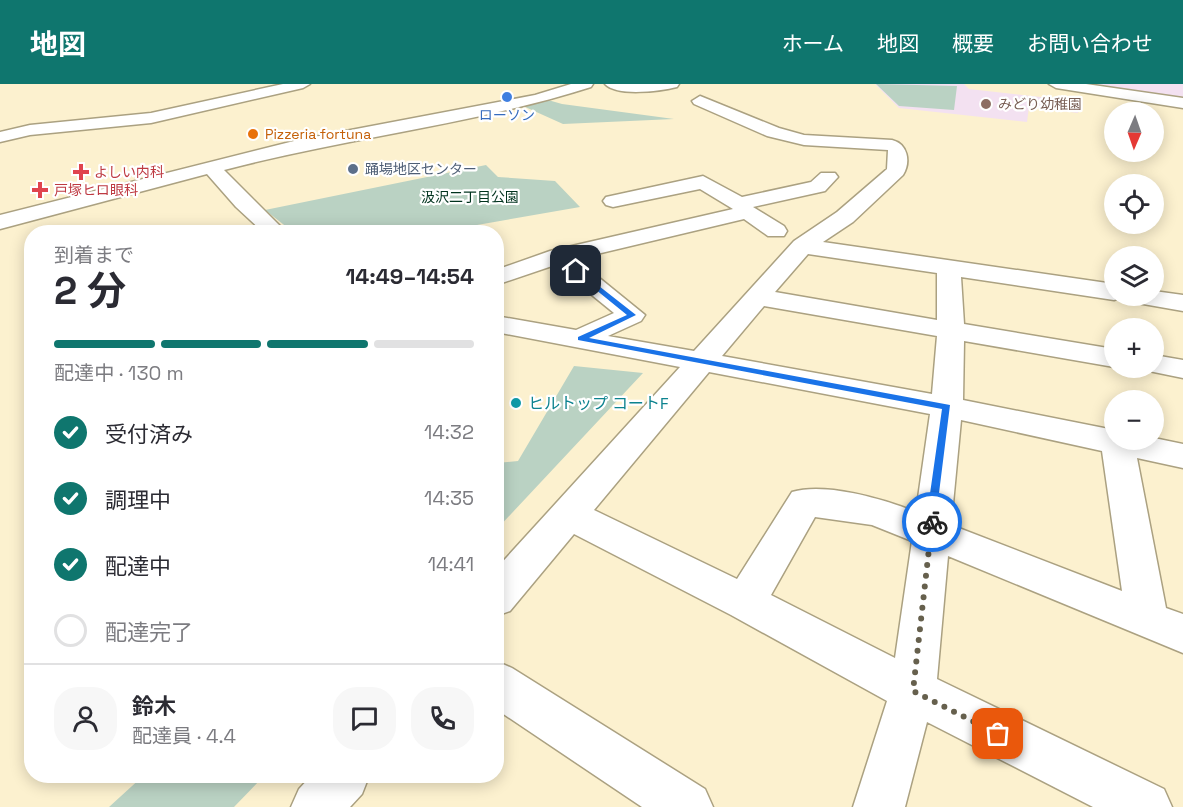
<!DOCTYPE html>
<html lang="ja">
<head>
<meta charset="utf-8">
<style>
	:root { --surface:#fff; --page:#f7f7f7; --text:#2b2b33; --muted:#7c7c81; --line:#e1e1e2; --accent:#0f766e }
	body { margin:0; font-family:"Space Grotesk","Noto Sans JP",sans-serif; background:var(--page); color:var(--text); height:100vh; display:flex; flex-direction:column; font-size:22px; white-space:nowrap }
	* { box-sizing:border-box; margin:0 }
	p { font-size:20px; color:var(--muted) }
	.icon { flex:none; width:33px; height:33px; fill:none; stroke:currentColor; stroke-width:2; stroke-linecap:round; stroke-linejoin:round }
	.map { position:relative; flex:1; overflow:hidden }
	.side { position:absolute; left:24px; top:141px; width:480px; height:558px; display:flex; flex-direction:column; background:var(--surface); border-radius:24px; box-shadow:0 3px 15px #0003 }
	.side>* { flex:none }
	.needle { width:39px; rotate:182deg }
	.buttons { position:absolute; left:1104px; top:18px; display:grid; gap:12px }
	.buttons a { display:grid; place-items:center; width:60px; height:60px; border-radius:50%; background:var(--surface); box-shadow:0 3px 15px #0003; font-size:30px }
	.pin { position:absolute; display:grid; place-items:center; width:51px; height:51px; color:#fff; margin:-26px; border-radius:12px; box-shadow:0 3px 9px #0006 }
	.courier { position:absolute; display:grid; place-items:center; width:60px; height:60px; margin:-30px; border:4px solid #1a73e8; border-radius:50%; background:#fff; color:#222; box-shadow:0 2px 8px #0007 }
	.summary em { font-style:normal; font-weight:700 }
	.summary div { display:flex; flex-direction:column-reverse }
	.summary { display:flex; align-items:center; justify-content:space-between; height:102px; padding:0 30px }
	h1 { font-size:39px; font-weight:700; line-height:45px }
	.bar { display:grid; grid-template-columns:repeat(4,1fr); gap:9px 6px; align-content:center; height:72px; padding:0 30px }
	.bar i { height:8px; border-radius:4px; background:var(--line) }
	.bar .current { background:var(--accent) }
	.bar p { grid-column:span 4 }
	.line { display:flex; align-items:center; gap:15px; padding:0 30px; border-top:2px solid var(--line) }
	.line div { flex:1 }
	.round { display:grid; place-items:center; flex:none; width:63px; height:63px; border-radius:24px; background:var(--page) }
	ol { padding:0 30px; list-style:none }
	li { display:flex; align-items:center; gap:18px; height:66px }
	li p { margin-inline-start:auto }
	li .icon { padding:6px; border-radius:50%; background:var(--accent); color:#fff; stroke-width:4 }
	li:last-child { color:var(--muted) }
	li i { width:33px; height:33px; border:3px solid var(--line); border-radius:50% }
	header { display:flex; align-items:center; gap:36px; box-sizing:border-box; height:84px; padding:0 30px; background:var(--accent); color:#fff }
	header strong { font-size:28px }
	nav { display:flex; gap:33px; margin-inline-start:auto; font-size:21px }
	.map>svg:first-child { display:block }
</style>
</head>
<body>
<header>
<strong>地図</strong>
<nav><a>ホーム</a><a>地図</a><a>概要</a><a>お問い合わせ</a></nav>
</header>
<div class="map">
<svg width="1183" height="723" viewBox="0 0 1183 723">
	<rect width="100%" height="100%" fill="#fcf1cf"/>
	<path fill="#f3e1f1" d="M875 0H964L969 5 1077 17 1078 29 1029 23 1027 38 899 24Z
		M1069 0H1183V15Z"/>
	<path fill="#bad2c3" d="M876 0 957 2 954 26 899 22Z
		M548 16 562 20 674 35 563 40 523 22Z
		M486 81 498 93 555 97 580 123 437 148H293L265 126Z
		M574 282 643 289 497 445V379L518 377Z
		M143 692H264L234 723H109Z"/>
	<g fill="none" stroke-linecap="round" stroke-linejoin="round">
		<defs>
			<path id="street" d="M283 0H310L303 4 151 39 30 51 0 58V48L30 41 151 29Z
				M571 0H593L591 3C472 41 345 54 224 86L286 148H263L236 123 207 90 0 145V131L298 56 535 11Z
				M605 0H679L677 3C661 7 617 13 605 0Z
				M1049 0H1086L1183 14V24L1056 4Z
				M700 12 779 44 804 51 892 56C908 60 911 78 903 91L853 138 823 158 1114 200V212H1154V207L1183 211V227L1126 217 1123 213 1114 216 961 193 964 240 1114 265V283L964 257 963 316 1114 346V356L1154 354 1183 360V384L1137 374 1166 524 1183 530V569L948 472 937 595 1164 705 1172 723H1093L927 638 905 723H853L887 617 731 531 574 450 510 527 496 532V485L680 283 496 248V232L576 246 614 229 555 181 496 201V186L550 167 733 125 700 105 613 123 606 121 603 117 606 113 703 92 742 113 811 98 821 89H835L838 93 825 107 753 123 784 142 787 147 784 152H768L744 135 576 175 645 231 641 237 608 252 694 267 794 157 837 128 887 85 888 66 804 61 767 52 694 20 692 17ZM808 170 937 189V236L775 208ZM764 222 937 252 932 310 722 272ZM709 288 930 330 916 428C884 415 825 398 792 408L737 495 594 426ZM961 336 1102 367 1122 507 951 441ZM815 433 872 441 912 457 895 574 771 511Z
				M1154 271 1183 276V294L1144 286 1142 284H1154Z
				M496 577 512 584 705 705 713 723H642L496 625Z
				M311 692H369L362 710 350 723H291L299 705Z"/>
		</defs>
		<use href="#street" stroke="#aba181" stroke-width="3"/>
		<use href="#street" fill="#fff" fill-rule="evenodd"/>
	</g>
	<path fill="#1a73e8" d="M576 184 636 231 589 254 950 321 935 441 932 442 926 438 942 325 578 256V253L627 231 574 188Z"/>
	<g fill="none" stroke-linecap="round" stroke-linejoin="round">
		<path stroke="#66604d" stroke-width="6" stroke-dasharray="0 10.8" d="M932 438 913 607 998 650"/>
	</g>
	<circle fill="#3f7fe0" stroke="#fff" stroke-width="2" cx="507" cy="13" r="6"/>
	<circle fill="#8d6e63" stroke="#fff" stroke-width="2" cx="986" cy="20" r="6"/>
	<circle fill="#e8710a" stroke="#fff" stroke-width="2" cx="253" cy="50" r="6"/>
	<circle fill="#5c6f8a" stroke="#fff" stroke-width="2" cx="353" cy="85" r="6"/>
	<g fill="#e0444e" stroke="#fff" stroke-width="2">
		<path d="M78 79h6v6h6v6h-6v6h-6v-6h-6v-6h6z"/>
		<path d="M37 97h6v6h6v6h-6v6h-6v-6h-6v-6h6z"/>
	</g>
	<circle fill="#0f9aa8" stroke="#fff" stroke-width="2" cx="516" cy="319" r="6"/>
	<g text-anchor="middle" stroke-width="4.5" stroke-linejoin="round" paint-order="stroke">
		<g font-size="14" fill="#785e54" stroke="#fff" text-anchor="start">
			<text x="998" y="25">みどり幼稚園</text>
		</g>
		<g font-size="14" fill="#366cbe" stroke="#fff">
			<text x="507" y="36">ローソン</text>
		</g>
		<g font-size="14" fill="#c56008" stroke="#fff" text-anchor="start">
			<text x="265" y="55">Pizzeria fortuna</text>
		</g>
		<g font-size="14" fill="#4e5e75" stroke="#fff" text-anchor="start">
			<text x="365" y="90">踊場地区センター</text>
		</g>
		<g font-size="14" fill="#be3a42" stroke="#fff" text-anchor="start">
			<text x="94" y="93">よしい内科</text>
			<text x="54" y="111">戸塚ヒロ眼科</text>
		</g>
		<g font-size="14" fill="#01331e" stroke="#fff">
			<text x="470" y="118">汲沢二丁目公園</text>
		</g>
		<g font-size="16" fill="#0d838f" stroke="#fff" text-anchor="start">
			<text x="528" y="325">ヒルトップ コートF</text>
		</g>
	</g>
</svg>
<div class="buttons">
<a><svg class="needle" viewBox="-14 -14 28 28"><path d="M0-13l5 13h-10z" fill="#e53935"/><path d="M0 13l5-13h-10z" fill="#7c7c81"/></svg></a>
<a><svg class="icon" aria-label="locate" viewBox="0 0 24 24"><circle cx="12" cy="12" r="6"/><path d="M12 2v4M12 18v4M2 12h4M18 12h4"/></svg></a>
<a><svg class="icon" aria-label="layers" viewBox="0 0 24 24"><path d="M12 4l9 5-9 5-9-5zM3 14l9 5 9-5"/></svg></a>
<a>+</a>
<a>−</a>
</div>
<div class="pin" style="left:998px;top:650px;background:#ea580c"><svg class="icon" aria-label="bag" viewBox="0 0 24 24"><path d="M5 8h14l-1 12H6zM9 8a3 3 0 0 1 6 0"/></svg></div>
<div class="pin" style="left:576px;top:187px;background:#1f2937"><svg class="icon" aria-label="home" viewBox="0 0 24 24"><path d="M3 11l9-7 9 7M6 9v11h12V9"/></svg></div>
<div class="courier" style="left:932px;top:438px"><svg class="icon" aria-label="bike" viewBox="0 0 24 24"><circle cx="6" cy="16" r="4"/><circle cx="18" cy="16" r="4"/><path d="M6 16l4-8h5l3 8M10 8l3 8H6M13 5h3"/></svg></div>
<section class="side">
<div class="summary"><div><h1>2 分</h1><p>到着まで</p></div><em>14:49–14:54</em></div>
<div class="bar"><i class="current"></i><i class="current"></i><i class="current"></i><i></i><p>配達中 · 130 m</p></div>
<ol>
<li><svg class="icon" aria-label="check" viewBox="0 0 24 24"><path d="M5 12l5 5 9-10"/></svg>受付済み<p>14:32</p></li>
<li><svg class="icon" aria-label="check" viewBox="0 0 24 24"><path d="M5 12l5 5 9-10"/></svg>調理中<p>14:35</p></li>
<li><svg class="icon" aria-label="check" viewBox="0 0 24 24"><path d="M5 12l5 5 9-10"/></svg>配達中<p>14:41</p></li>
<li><i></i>配達完了</li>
</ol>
<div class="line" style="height:108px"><a class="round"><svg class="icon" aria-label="person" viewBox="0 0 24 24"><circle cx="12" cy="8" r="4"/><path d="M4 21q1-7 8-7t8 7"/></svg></a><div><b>鈴木</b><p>配達員 · 4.4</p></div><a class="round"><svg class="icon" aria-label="chat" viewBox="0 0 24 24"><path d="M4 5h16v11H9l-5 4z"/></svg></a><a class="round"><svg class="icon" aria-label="phone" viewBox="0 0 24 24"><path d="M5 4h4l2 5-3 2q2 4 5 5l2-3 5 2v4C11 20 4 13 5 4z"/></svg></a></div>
</section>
</div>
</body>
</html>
